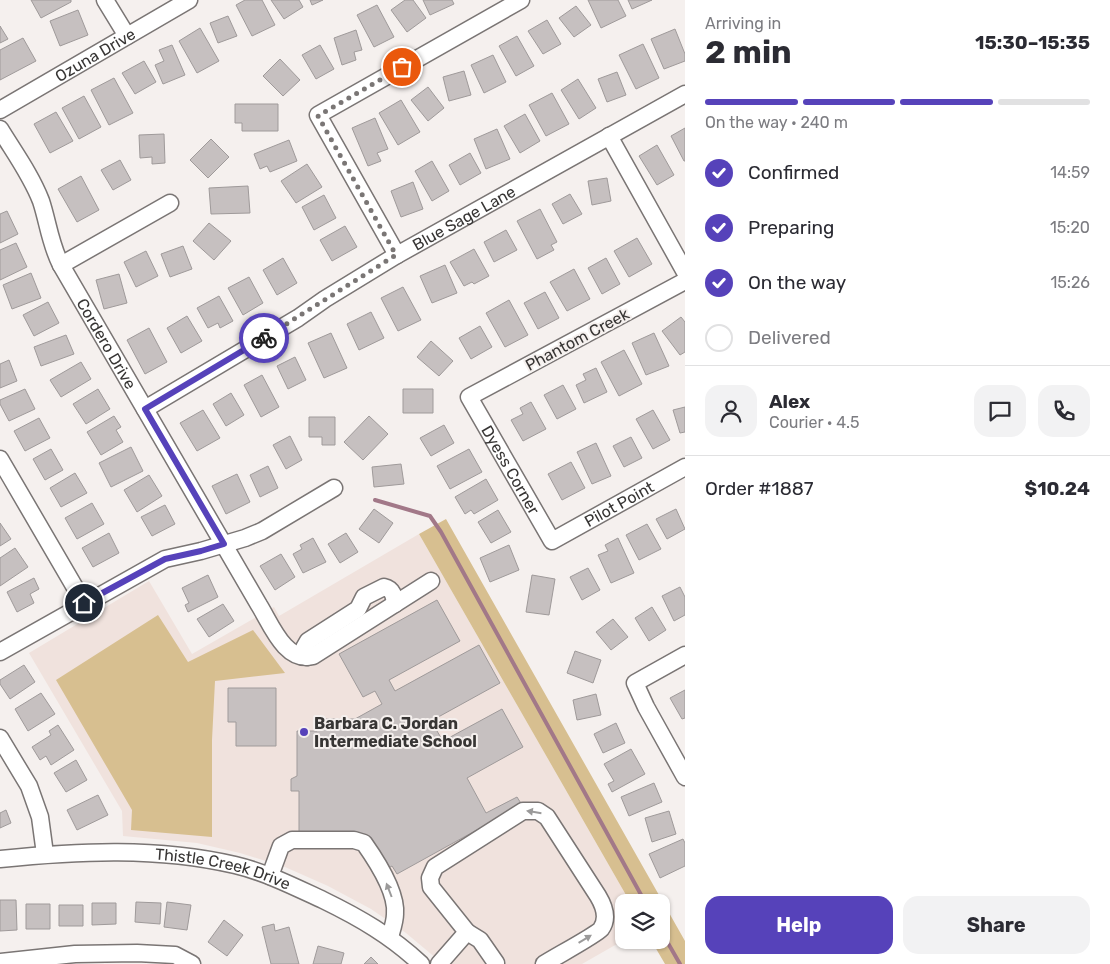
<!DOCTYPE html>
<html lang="en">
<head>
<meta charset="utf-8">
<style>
	:root { --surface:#fff; --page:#f2f2f3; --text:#2b2b33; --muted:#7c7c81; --line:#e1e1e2; --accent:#5642ba }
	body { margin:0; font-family:Rubik,sans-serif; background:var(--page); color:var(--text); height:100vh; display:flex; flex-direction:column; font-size:19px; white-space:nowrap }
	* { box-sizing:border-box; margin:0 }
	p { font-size:16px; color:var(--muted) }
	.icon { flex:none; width:28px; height:28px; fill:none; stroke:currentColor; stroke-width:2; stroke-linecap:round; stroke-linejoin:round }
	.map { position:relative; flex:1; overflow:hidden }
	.panel { display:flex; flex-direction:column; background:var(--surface); width:425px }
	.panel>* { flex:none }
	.tools { position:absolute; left:615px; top:894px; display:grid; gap:10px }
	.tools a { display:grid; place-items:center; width:55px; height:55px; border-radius:10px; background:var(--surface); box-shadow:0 1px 4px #0004; font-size:25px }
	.pin { position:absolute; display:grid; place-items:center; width:42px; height:42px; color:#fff; margin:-21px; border:2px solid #fff; border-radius:50%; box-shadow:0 1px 5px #0007 }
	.courier { position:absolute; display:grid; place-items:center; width:50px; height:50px; margin:-25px; border:4px solid #5642ba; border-radius:50%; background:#fff; color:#222; box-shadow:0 1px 6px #0007 }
	.head em { font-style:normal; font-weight:700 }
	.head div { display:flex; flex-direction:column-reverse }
	.head { display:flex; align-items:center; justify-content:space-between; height:85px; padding:0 20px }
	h1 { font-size:32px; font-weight:700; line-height:38px }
	.bar { display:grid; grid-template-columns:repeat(4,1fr); gap:8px 5px; align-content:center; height:60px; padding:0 20px }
	.bar i { height:6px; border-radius:4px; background:var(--line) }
	.bar .current { background:var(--accent) }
	.bar p { grid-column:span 4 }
	.line { display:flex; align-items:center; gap:12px; padding:0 20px; border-top:1px solid var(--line) }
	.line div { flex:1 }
	.round { display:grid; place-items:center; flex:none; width:52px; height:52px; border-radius:15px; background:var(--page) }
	ol { padding:0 20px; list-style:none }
	li { display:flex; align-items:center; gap:15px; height:55px }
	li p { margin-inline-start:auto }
	li .icon { padding:5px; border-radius:50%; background:var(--accent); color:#fff; stroke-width:4 }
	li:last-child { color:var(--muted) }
	li i { width:28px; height:28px; border:2px solid var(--line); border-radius:50% }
	.primary-button { display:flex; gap:10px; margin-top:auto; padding:10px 20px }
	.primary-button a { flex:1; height:58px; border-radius:15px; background:var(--accent); color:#fff; font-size:20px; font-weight:700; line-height:58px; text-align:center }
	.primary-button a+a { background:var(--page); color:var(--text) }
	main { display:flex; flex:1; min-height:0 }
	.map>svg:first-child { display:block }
</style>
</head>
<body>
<main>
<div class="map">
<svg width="685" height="964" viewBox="0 0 685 964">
	<rect width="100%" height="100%" fill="#f5f0ee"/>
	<path fill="#f0e2dd" d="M419 534 630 902H624V940L582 964H443L406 933 371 909 328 886 285 867 240 853 197 843 123 836 122 811 29 653 149 581 192 654 274 607 279 616Z"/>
	<path fill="#d7bf90" d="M446 519 685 941V964H665L651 940H661V902H630L419 534Z
		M158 615 188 662 253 630 285 673 215 681 212 740V837L131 830 132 810 56 680Z"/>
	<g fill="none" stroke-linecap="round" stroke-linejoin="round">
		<path stroke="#a27888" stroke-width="4" d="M375 500 430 516 441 532 645 902
			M661 931 680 964"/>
	</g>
	<path fill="#c6c0c0" stroke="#9f9a9a" d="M31 0H71V2L41 18Z
		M245 0H262L275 25 252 36 236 5Z
		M271 0H299L303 7 284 19Z
		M310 0H323L312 5Z
		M405 0H413L426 18 407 32 391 10Z
		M423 0H452L454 4 430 15Z
		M588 0H618L626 16 601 28Z
		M628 0H652L632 9Z
		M377 5 394 37 374 47 357 15Z
		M576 6 591 25 574 37 559 18Z
		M78 10 88 35 60 46 50 21Z
		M228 16 237 36 218 43 210 23Z
		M547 20 561 44 543 54 528 31Z
		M0 26 8 39 0 43Z
		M200 28 219 61 197 73 179 41Z
		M675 29 685 54V61L664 69 651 39Z
		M356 30 362 50 354 52 356 60 342 65 334 38Z
		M517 36 534 66 516 76 499 46Z
		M23 38 36 61 0 80V50Z
		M643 44 659 78 636 89 619 55Z
		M172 45 185 75 163 84 155 65 164 61 159 50Z
		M320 45 334 69 316 79 302 55Z
		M493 55 506 82 484 93 471 65Z
		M280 59 300 80 283 96 263 76Z
		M144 61 156 82 135 94 122 73Z
		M464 71 471 95 449 101 443 77Z
		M617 72 626 95 607 102 598 79Z
		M114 78 133 113 109 125 91 90Z
		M578 79 596 108 579 119 561 90Z
		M428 87 444 108 428 121 411 100Z
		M552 93 569 124 546 136 529 105Z
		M84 96 101 127 79 139 62 108Z
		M401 100 420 132 398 145 379 113Z
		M235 104H278V131H242V123H235Z
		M56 112 73 141 50 153 34 124Z
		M525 114 540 141 520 153 504 126Z
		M375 118 388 149 377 153 381 161 368 166 352 128Z
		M685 128V161H684L671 136Z
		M497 129 510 159 486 169 474 139Z
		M164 134 165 163 152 164V157L140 158 139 135Z
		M211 139 229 157 208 178 190 160Z
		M289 140 297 161 270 172 267 166 260 169 254 154Z
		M657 145 674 175 657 185 639 156Z
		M470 153 481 173 460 185 449 165Z
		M120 160 131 180 113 190 101 170Z
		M432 161 449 191 432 201 415 171Z
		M307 164 322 187 296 203 281 181Z
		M81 176 99 210 77 222 58 189Z
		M607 178 611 201 592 205 588 181Z
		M413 182 423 209 401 217 391 191Z
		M248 186 250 213 211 214 209 188Z
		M570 194 582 214 563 224 552 204Z
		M324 195 336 218 314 230 302 207Z
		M540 209 557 242 551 245 554 250 537 259 517 221Z
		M7 211 18 234 0 243V214Z
		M209 223 231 241 214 260 193 241Z
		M345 226 357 247 332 261 320 240Z
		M506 230 517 250 494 262 484 242Z
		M637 238 652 264 629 277 614 251Z
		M16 243 27 267 0 280V250Z
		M183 246 192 269 170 277 161 254Z
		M474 249 489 276 474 284 472 282 464 286 450 262Z
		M146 251 158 276 136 287 124 262Z
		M283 258 297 283 277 295 263 270Z
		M606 258 620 284 602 294 588 268Z
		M445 265 457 293 432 303 420 276Z
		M574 269 590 299 567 311 550 282Z
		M31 273 41 298 12 309 3 285Z
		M119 274 127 303 104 309 96 280Z
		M249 277 263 303 243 315 228 288Z
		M403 287 421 320 398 331 381 298Z
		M545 292 559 318 538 329 524 303Z
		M219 296 233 321 220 328 218 323 208 328 197 308Z
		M509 300 528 335 505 347 486 313Z
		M48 302 59 323 34 336 23 315Z
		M371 312 384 338 359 350 347 324Z
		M187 316 202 341 181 353 167 328Z
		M681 317 685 322V352L680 355 662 331Z
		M480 326 492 347 471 359 459 338Z
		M149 328 167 362 145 374 127 340Z
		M331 333 347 368 324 378 308 343Z
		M654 333 669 366 646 375 632 343Z
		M66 335 74 354 41 366 34 347Z
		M431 341 453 361 439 376 417 357Z
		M624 350 642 384 619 396 601 362Z
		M295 357 306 380 288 389 277 366Z
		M9 360 17 381 0 388V364Z
		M81 362 91 379 61 397 50 380Z
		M596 368 607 392 584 403 576 385 586 380 583 374Z
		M262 375 279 407 261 417 244 385Z
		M563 385 576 409 557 419 544 395Z
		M25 389 35 409 9 421 0 404V400Z
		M98 389 110 409 86 424 73 404Z
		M403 389H433V413H403Z
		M231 393 244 415 226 426 213 404Z
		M531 402 546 429 523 441 511 420 523 414 520 408Z
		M685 407V432L680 433 673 410Z
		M203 410 220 438 197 451 180 423Z
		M653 410 670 440 653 449 636 419Z
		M114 416 121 427 116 430 123 442 101 455 87 432Z
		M369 416 388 434 363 460 344 442Z
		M309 417H335V445H322V437H309Z
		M39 418 50 438 25 451 14 431Z
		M444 425 454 443 431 456 420 438Z
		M290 436 302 460 286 469 273 445Z
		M631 437 642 458 624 467 613 446Z
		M596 443 611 476 592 484 577 452Z
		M131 447 143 471 111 487 99 463Z
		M51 449 63 470 45 480 33 459Z
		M469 449 482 472 450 489 437 466Z
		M571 462 585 488 562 500 548 474Z
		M401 464 404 484 374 487 372 467Z
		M268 466 278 488 260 497 250 475Z
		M75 473 87 493 61 507 50 488Z
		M237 474 250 502 226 514 212 486Z
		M149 475 162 496 137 512 124 490Z
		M486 479 498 500 474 514 471 510 465 514 455 497Z
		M92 503 104 524 77 539 65 518Z
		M165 505 175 524 152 536 141 517Z
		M374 509 393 523 379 543 359 529Z
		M676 509 685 529 667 539 656 519Z
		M498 510 511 532 491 543 478 522Z
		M0 523 11 539 0 546Z
		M647 524 661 549 639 560 626 535Z
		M109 533 119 553 93 567 82 548Z
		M346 533 358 552 340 563 328 544Z
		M313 538 326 562 303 573 293 554 302 549 300 545Z
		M618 538 634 573 611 583 598 555 608 551 605 545Z
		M509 545 519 570 490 582 480 558Z
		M15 548 28 567 0 586V558Z
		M281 554 295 577 275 590 260 566Z
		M588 568 600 590 582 600 570 577Z
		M208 575 218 597 188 612 185 605 189 603 182 588Z
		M532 575 555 579 549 615 526 612Z
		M34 578 39 589 30 594 34 603 17 612 7 592Z
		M680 587 685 597V615L674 621 662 596Z
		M437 600 460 641 389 680 395 691 479 645 500 683 431 721 443 741 502 709 523 747 467 778 486 813 517 797 522 805 397 874 392 866 385 870 366 836H299V791H291V779L297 776V731H317V719H355L382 704 375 691 363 697 339 654Z
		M223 604 234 621 209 637 197 619Z
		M652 607 666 630 649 641 635 618Z
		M613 619 628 637 611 650 596 632Z
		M575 651 601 660 593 683 567 673Z
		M24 665 35 682 10 699 0 684V680Z
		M228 688H276V746H236V722H228Z
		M685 690V718L682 719 670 698Z
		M41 693 55 714 28 731 15 709Z
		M596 694 601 715 577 720 573 700Z
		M616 723 625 743 603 753 594 734Z
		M58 725 74 750 51 765 46 756 40 760 32 747 51 735 49 731Z
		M631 749 645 774 612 792 608 784 614 781 604 764Z
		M76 760 87 780 66 792 54 773Z
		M654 783 662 802 629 816 621 797Z
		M98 795 108 815 77 830 67 810Z
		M6 810 11 823 0 828V813Z
		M669 811 676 834 652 842 645 818Z
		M683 839 685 843V866L660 878 649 854Z
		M0 900H16L17 930 0 931Z
		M136 902 161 903 160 924 135 922Z
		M167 902 191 905 187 930 164 927Z
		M92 903H116V924L92 925Z
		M26 904H50V929H26Z
		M59 905H83V926H59Z
		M224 920 243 935 227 956 208 942Z
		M274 924 275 931 289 927 299 964H271L262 927Z
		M318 946 344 953 341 964H313Z
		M371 957 378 964H364Z"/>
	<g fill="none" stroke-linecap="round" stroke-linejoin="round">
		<defs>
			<g id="minor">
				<path d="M105 0 127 36"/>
				<path id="s1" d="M0 110 189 0"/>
				<path id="s2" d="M0 129C14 152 31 175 41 201 48 222 50 244 61 265L259 605C271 624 285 663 313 656L431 581"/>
				<path d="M609 136 685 272"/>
				<path d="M397 255 318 115 521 0"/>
				<path d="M61 265 170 203"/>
				<path id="s3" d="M685 281 469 397 552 541 685 467"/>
				<path id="s4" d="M145 409 298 318 325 299 397 255 685 94"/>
				<path d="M0 459 84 603"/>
				<path d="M0 652 165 559 201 551 245 538 262 531 334 488"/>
				<path d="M685 655 635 683 646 707 685 777"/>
				<path d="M307 657 304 648 308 641 358 609 364 597 384 587C393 589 394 596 395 604"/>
				<path d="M0 738 29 786 40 817 45 854"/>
				<path id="s5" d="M0 859C79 851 157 847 235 865 265 872 295 887 323 900 360 918 391 936 421 964"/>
				<path d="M270 876 281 846 292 840H354L364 843C376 860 397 892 395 914 395 921 392 930 390 937"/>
				<path d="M467 932 480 940 496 963"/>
				<path d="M0 962 75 954 137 953 175 955 192 964"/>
				<path d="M439 964 467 932 431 887 430 878 435 867 523 811H538L547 817 598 896C604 906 609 918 601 929 596 935 553 958 544 964"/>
			</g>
		</defs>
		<use href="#minor" stroke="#7a7574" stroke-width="19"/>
		<use href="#minor" stroke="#fff" stroke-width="16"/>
	</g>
	<defs><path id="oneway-solid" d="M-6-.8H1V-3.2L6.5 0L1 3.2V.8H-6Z" transform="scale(1.25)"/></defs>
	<g fill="#9b9a9a">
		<use href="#oneway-solid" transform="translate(534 812) rotate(-171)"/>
		<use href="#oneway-solid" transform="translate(389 890) rotate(-111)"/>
		<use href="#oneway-solid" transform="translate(585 939) rotate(-31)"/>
	</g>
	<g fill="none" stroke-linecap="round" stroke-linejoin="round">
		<path stroke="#7a7675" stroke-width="5" stroke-dasharray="0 9" d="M264 338 396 255 318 116 402 67"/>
		<path stroke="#5642ba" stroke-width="6" d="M84 603 165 559 201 551 224 544 145 409 264 338"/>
	</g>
	<circle fill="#5642ba" stroke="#f5f0ee" stroke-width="2" cx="304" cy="732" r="5"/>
	<g text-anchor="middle" stroke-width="4" stroke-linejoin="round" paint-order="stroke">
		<g font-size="16" fill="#373534" stroke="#f5f0ee">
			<text dy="6" stroke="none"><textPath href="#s1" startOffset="110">Ozuna Drive</textPath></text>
			<text dy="6" stroke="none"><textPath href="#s4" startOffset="372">Blue Sage Lane</textPath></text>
			<text transform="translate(577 339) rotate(-28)" y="6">Phantom Creek</text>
			<text dy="6" stroke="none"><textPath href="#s2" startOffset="241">Cordero Drive</textPath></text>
			<text dy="6" stroke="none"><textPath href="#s3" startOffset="329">Dyess Corner</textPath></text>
			<text dy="6" stroke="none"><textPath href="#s3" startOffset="488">Pilot Point</textPath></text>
			<text dy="6" stroke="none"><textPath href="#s5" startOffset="225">Thistle Creek Drive</textPath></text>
		</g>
		<g font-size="16" font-weight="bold" fill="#373534" stroke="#f5f0ee" text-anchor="start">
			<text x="314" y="729">Barbara C. Jordan<tspan x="314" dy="18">Intermediate School</tspan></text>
		</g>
	</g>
</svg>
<div class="tools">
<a><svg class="icon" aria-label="layers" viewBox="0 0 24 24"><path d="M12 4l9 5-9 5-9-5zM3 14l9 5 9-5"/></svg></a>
</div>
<div class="pin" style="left:402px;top:67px;background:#ea580c"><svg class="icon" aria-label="bag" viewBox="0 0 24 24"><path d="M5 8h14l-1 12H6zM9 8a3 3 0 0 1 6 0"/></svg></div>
<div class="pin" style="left:84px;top:603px;background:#1f2937"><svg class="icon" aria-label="home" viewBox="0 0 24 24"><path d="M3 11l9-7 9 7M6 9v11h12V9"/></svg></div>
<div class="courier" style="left:264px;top:338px"><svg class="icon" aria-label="bike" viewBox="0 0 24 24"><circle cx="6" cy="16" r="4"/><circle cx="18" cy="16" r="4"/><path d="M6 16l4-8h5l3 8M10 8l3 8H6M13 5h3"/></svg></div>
</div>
<section class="panel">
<div class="head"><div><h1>2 min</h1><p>Arriving in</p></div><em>15:30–15:35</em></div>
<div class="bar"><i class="current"></i><i class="current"></i><i class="current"></i><i></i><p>On the way · 240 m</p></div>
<ol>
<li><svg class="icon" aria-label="check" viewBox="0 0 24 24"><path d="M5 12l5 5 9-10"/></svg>Confirmed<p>14:59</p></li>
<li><svg class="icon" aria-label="check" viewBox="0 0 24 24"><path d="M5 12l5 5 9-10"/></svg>Preparing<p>15:20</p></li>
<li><svg class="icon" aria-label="check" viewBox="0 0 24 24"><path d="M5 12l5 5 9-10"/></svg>On the way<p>15:26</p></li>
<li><i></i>Delivered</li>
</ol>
<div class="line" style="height:90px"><a class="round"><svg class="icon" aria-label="person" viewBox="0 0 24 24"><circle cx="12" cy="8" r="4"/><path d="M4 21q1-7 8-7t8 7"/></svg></a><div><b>Alex</b><p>Courier · 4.5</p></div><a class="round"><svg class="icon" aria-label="chat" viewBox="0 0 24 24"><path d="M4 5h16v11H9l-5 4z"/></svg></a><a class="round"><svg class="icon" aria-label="phone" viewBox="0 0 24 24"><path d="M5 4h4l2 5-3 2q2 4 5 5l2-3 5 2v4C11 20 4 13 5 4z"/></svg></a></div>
<div class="line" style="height:65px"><div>Order #1887</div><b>$10.24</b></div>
<div class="primary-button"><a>Help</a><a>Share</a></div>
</section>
</main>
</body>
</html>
